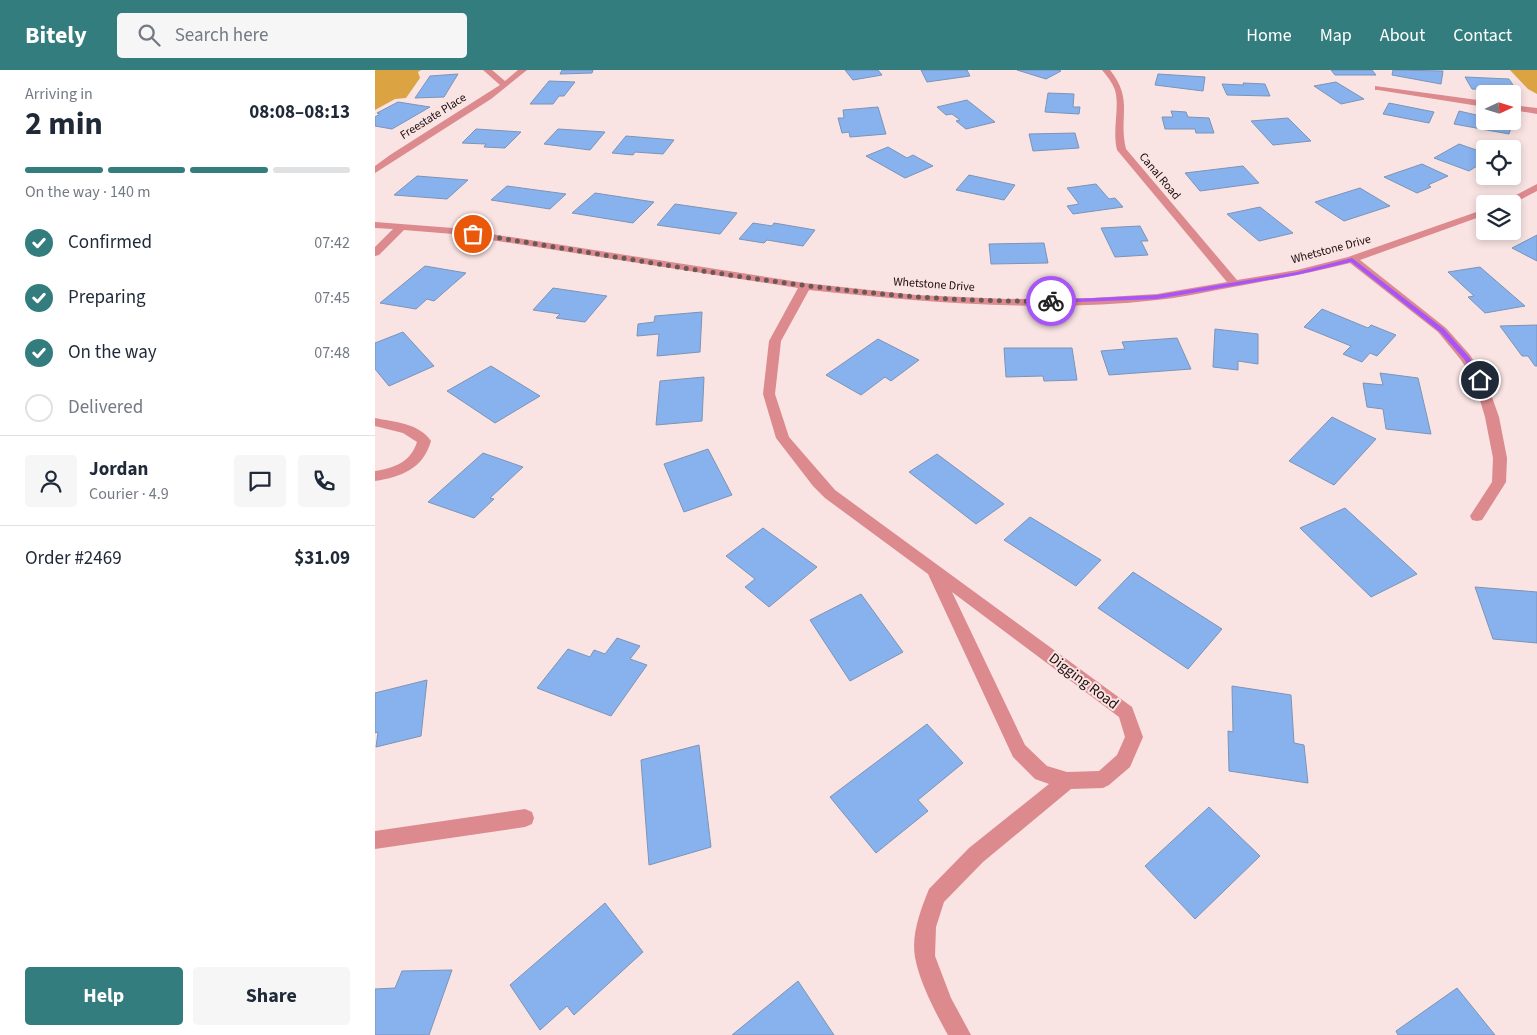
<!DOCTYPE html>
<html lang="en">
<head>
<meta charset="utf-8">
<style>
	:root { --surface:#fff; --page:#f6f6f7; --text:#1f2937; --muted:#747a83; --line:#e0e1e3; --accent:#347d7e }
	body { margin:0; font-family:"Source Sans 3",sans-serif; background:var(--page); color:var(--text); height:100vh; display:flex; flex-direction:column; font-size:19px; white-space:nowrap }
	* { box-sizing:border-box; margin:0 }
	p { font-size:16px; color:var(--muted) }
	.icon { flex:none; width:28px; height:28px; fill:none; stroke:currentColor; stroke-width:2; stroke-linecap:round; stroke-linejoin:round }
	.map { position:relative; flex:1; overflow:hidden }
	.panel { display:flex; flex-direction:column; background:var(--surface); width:375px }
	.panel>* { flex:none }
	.needle { width:32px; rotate:86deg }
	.buttons { position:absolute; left:1101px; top:15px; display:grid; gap:10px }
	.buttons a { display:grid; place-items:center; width:45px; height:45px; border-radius:5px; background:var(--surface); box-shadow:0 2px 8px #0003; font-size:25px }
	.pin { position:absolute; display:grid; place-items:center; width:42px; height:42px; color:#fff; margin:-21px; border:2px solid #fff; border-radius:50%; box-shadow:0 1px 5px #0007 }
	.courier { position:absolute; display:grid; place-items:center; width:50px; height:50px; margin:-25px; border:4px solid #a855f7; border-radius:50%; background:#fff; color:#222; box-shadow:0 1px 6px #0007 }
	.head em { font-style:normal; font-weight:700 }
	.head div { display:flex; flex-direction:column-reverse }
	.head { display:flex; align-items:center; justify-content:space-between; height:85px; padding:0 25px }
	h1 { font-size:32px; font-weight:700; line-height:38px }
	.bar { display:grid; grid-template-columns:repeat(4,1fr); gap:8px 5px; align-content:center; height:60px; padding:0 25px }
	.bar i { height:6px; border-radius:4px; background:var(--line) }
	.bar .active { background:var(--accent) }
	.bar p { grid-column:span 4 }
	.line { display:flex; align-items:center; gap:12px; padding:0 25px; border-top:1px solid var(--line) }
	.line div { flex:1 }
	.round { display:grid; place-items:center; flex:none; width:52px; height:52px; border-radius:5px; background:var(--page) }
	ol { padding:0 25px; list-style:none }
	li { display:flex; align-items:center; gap:15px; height:55px }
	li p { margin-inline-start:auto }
	li .icon { padding:5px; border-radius:50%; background:var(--accent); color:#fff; stroke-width:4 }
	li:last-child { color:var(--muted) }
	li i { width:28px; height:28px; border:2px solid var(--line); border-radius:50% }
	.cta { display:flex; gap:10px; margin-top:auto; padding:10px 25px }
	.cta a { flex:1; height:58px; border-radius:5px; background:var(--accent); color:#fff; font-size:20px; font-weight:700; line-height:58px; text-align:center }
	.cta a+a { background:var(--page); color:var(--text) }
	header { display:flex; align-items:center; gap:30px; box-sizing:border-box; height:70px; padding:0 25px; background:var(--accent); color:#fff }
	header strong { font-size:24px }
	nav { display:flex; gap:28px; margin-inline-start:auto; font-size:18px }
	.search { width:350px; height:45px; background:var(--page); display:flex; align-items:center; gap:12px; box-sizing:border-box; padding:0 18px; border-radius:5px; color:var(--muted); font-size:19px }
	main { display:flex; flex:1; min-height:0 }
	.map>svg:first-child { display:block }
</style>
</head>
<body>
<header>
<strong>Bitely</strong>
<div class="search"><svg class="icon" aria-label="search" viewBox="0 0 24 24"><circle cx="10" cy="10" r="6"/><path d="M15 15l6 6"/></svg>Search here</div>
<nav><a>Home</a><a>Map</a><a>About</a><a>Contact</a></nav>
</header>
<main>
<section class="panel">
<div class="head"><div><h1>2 min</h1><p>Arriving in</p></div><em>08:08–08:13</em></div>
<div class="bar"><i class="active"></i><i class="active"></i><i class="active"></i><i></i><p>On the way · 140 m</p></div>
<ol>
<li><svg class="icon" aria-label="check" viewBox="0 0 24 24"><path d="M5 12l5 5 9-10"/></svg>Confirmed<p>07:42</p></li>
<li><svg class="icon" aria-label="check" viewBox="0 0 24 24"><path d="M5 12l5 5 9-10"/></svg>Preparing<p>07:45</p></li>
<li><svg class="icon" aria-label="check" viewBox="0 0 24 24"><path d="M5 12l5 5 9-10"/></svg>On the way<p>07:48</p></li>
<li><i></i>Delivered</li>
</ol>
<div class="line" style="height:90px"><a class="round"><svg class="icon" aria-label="person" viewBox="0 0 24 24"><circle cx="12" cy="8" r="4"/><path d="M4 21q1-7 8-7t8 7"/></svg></a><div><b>Jordan</b><p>Courier · 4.9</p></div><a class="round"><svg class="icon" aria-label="chat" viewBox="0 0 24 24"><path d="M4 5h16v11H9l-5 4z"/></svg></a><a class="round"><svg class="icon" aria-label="phone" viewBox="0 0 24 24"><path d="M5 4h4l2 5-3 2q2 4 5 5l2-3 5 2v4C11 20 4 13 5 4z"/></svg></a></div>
<div class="line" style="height:65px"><div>Order #2469</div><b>$31.09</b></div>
<div class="cta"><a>Help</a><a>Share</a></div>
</section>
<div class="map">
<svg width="1162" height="965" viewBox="0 0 1162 965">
	<rect width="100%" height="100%" fill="#f9e3e3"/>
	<path fill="#dca343" d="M0 0H46L43 2 45 8 31 28 20 29 0 40Z
		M1135 0H1162V24L1153 19Z"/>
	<path fill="#88b2ed" stroke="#7c94b7" d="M187 0H218L217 3 185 4Z
		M470 0H503L507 5 478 10Z
		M546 0H592L595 6 552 12Z
		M642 0H683L686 1 671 9Z
		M956 0H997L1001 5H960Z
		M1018 0 1068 1 1066 14 1017 5Z
		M83 4 69 27 40 28 55 6Z
		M783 4 830 7 828 21 780 15Z
		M1090 7 1134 9 1142 21 1097 19Z
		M174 11 200 12 189 26H184L178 34H155Z
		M961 12 989 29 966 34 939 16Z
		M868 13 890 14 895 26 852 25 847 14 869 15Z
		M673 23 699 24 698 37H705L704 44 670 42Z
		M592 30 620 52 591 59 581 51 585 50 577 44 571 45 562 37Z
		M23 32 55 37 17 59 0 56V47L5 44 2 43Z
		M1014 33 1059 42 1054 53 1008 44Z
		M503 37 511 64 475 67 474 62 467 63 463 48H469L468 40Z
		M796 41 811 42 813 47 834 48 839 63H821L820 59H790L787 47H798Z
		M1084 41 1110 47V51L1138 52 1134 64 1079 54Z
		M913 48 936 71 898 75 876 51Z
		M101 59 146 62 130 78 109 77 111 74 87 73Z
		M183 59 230 62 215 80 169 74Z
		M700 63 704 78 658 81 654 64Z
		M251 66 299 70 288 84 260 82 258 85 237 83Z
		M1084 74 1110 83V91L1094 101 1059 88Z
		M513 77 532 88 538 85 558 96 530 108 491 86Z
		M1047 94 1073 106 1053 115 1056 117 1042 123 1009 107Z
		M868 96 884 113 825 121 810 103Z
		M594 105 640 115 629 130 581 120Z
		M42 106 93 110 72 129 19 125Z
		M721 114 734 129 740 128 748 137 698 144 692 136 704 134 692 118Z
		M132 116 191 124 175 139 116 130Z
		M985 118 1015 136 969 151 940 132Z
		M220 123 279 132 258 153 197 143Z
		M300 134 362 143 345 164 282 155Z
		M885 137 918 163 884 171 852 144Z
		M378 153 397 156 399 153 440 160 428 176 392 170 389 173 364 169Z
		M765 156 773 171H766L773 185 740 187 726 158Z
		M1162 165V191L1137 178Z
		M669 173 673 193 616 194 614 174Z
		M50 196 91 203 59 231 52 229 41 239 5 233Z
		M1105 197 1150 236 1110 243 1093 227 1099 226 1073 202Z
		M178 218 232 226 210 252 181 248 185 244 158 240Z
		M947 239 993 258 996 255 1021 265 1002 286 995 283 987 292 968 284 976 276 929 257Z
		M327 242 325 282 282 286 284 264 262 266 263 254 279 252 280 246Z
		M1162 255V296H1160L1153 286H1147L1125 256Z
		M840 259 883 264V294L863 291V300L838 297Z
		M28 262 59 296 14 316 0 299V273Z
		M802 268 816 299 734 305 726 281 750 279 747 272Z
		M503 269 544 290 516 311 510 307 486 325 451 305Z
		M629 278H697L702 310 669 311 668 306 631 307Z
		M116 296 165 326 120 353 72 321Z
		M1005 303 1043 308 1056 364 1011 359 1008 339 992 337 988 313 1008 315Z
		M329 307 327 351 281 355 285 311Z
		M957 347 1001 369 959 415 914 391Z
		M333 379 357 425 309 442 289 394Z
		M108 383 148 397 115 428 119 429 99 448 53 432Z
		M562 384 629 434 601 454 534 402Z
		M970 438 1042 504 996 527 925 458Z
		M655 447 726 490 701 516 629 470Z
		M388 458 442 497 394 537 370 517 380 509 351 486Z
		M758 502 847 559 813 599 723 538Z
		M1100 517 1162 522V573L1118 569Z
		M486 524 528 582 475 611 435 550Z
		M242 568 265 576 255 589 272 595 236 646 162 618 193 579 215 587 219 580 230 584Z
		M52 610 46 666 1 677 3 662 0 663V623Z
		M857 616 916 625 919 673 929 675 933 713 854 701 853 661 858 662Z
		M552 654 588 693 543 730 553 741 501 783 455 727Z
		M324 675 336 777 274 795 266 690Z
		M834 737 885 786 820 849 770 796Z
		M230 833 268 882 199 945 192 936 165 960 135 915Z
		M77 900 54 965H0V919L20 918 27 901Z
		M423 911 459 965H357Z
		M1082 918 1120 965H1023L1021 961Z"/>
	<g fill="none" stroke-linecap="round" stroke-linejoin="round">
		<path fill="#dc8a8d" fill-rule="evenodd" d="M108 0H117L130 11 143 0H152L116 29 0 103V96L15 85 125 15Z
			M727 0H735C759 30 743 47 751 79L862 210 922 200 973 187 1110 139V145L985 190 1071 258 1095 285 1111 310 1124 347 1132 388 1131 412 1107 450 1102 451 1097 450 1095 446 1117 412 1118 388 1110 347 1099 310 1086 290 1063 262 975 193C931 204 886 212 842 220 822 224 802 228 782 230 666 243 549 232 434 220L406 271 400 324 414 367 460 420 757 637 768 667 755 697 734 715 728 718 696 719 608 792 569 832 561 857 560 886 576 928 596 965H573C561 944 544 911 540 887 536 864 546 839 554 819L594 778 674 714 660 709 638 687 553 504 450 428 438 416 401 368 388 324 394 271 423 218 78 164 29 160 4 185 0 186V177L18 159 0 158V152L78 158 430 213 541 225 632 229 717 228 782 224 852 212 742 80C737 59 745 38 740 20 737 12 732 6 727 0ZM577 522 744 647 750 667 742 685 724 701 692 702 672 696 650 675Z
			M1000 16 1110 31V37L1003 20H1000Z
			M1138 35 1162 38V44L1138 40Z
			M1162 114V121L1137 134H1124Z
			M0 348C19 352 44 353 56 371 48 399 26 407 0 411V401C19 398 36 392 42 372L28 363 0 356Z
			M150 739 157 742 159 748 157 754 150 757 0 779V761Z"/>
	</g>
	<path fill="#a855f7" d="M977 188 1069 259 1094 287 1108 310 1107 311H1103L1089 289 1065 262 976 192 922 205 782 229 676 233 673 231 676 230 782 225 922 202Z"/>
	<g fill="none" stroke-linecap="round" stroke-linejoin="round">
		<path stroke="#6b5758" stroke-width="5" stroke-dasharray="0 9" d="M98 164C289 193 481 234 676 231"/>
	</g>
	<g text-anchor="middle" stroke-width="4" stroke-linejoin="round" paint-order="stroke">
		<g font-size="12" fill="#1e0c0d" stroke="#f9e3e3">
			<text transform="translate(58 46) rotate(-32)" y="4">Freestate Place</text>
			<text transform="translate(785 106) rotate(50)" y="4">Canal Road</text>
			<text transform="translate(956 179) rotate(-15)" y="4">Whetstone Drive</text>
			<text transform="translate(559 214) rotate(4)" y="4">Whetstone Drive</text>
		</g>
		<g font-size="15" fill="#1e0c0d" stroke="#f9e3e3">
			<text transform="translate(709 611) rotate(37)" y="5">Digging Road</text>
		</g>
	</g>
</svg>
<div class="buttons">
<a><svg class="needle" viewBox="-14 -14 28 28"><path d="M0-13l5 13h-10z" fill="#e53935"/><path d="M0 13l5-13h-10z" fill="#747a83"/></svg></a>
<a><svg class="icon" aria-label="locate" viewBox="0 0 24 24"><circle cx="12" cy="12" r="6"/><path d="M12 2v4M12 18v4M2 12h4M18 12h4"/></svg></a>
<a><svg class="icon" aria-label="layers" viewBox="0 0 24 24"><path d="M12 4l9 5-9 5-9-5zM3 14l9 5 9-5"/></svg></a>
</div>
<div class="pin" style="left:98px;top:164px;background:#ea580c"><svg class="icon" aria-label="bag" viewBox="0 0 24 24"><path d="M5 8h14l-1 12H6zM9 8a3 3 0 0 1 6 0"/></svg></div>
<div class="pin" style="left:1105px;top:310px;background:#1f2937"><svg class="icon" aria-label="home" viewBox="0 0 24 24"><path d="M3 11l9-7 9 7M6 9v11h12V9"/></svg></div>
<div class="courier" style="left:676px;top:231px"><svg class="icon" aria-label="bike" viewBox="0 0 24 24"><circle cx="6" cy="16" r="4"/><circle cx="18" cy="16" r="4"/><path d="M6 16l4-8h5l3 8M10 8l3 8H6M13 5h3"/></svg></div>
</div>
</main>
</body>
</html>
